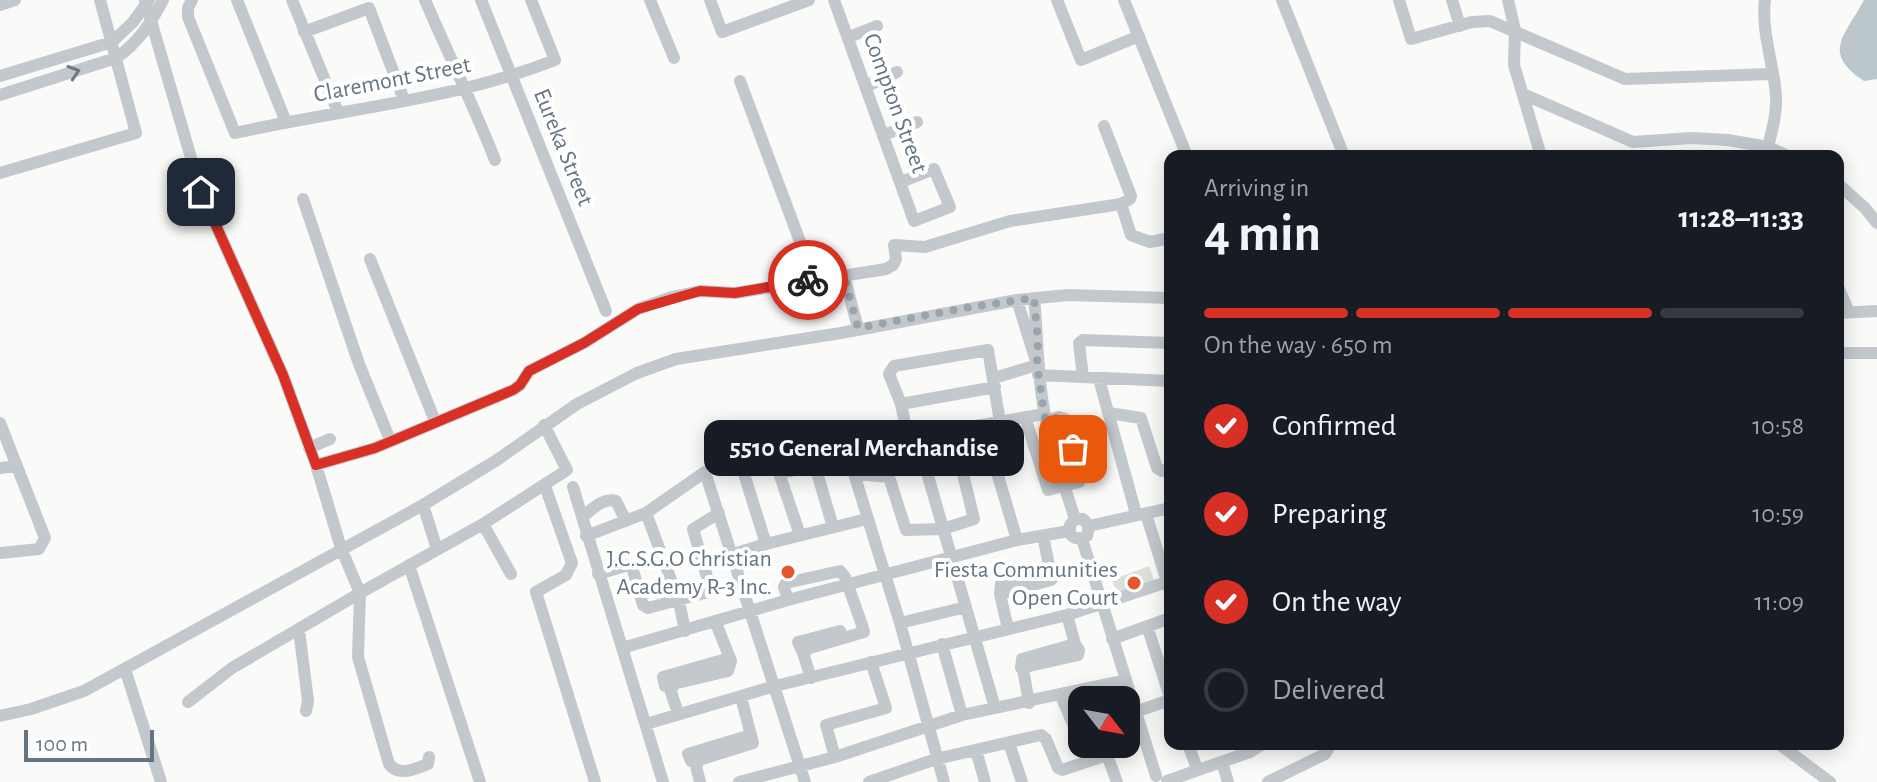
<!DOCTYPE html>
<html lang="en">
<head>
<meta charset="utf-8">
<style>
	:root { --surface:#171b24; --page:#20242c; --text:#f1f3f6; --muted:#9ea1a6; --line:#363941; --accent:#d93025 }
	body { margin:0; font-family:"Alegreya Sans",sans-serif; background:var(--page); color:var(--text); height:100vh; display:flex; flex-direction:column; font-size:30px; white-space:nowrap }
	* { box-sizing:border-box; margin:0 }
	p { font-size:26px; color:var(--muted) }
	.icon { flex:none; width:44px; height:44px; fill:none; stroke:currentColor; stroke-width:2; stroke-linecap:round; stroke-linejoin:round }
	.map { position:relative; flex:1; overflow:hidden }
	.panel { position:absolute; left:1164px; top:150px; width:680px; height:600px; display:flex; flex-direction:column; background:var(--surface); border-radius:16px; box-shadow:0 4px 20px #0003 }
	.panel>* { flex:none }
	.needle { width:52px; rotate:121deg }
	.fabs { position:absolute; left:1068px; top:686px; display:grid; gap:16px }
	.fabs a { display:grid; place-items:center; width:72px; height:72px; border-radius:16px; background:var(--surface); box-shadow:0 4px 20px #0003; font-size:40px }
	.scale { position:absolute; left:24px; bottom:20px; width:130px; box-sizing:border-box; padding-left:8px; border:4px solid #657683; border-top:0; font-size:22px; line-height:28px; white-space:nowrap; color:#657683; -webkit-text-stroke:6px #fff; paint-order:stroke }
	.pin { position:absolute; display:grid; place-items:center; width:68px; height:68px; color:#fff; margin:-34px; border-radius:16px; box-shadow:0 4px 12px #0006 }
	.courier { position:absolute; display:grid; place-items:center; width:80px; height:80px; margin:-40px; border:6px solid #d93025; border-radius:50%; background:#fff; color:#222; box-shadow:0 2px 10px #0007 }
	.bubble { position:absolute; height:56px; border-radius:16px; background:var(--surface); box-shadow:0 4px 20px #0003; font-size:26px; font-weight:600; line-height:56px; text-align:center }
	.summary em { font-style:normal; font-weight:600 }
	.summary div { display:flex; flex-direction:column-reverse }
	.summary { display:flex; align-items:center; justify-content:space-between; height:136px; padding:0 40px }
	h1 { font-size:52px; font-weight:600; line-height:60px }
	.bar { display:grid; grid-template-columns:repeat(4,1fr); gap:12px 8px; align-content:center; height:96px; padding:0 40px }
	.bar i { height:10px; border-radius:6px; background:var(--line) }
	.bar .on { background:var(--accent) }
	.bar p { grid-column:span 4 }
	ol { padding:0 40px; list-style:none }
	li { display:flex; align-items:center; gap:24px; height:88px }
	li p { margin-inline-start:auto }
	li .icon { padding:8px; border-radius:50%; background:var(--accent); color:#fff; stroke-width:4 }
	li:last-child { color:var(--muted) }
	li i { width:44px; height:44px; border:4px solid var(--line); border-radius:50% }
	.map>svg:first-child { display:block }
</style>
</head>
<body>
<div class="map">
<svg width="1877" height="782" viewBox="0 0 1877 782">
	<rect width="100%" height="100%" fill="#fafaf8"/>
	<path fill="#dadfd7" d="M1149 566 1156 586 1119 600 1112 580Z"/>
	<path fill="#bbc7cb" d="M1864 0H1877V79L1864 81C1821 52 1845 36 1864 0Z"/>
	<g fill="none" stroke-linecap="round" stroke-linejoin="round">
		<path stroke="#c3c8cc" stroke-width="12" d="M145 0 201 192 283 375 316 465 341 548 360 593 483 524 567 470 544 425
			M192 0 188 8V17L235 133C342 109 454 100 555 60L531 0
			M237 0 286 122
			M292 0 338 112
			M425 0C448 54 474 106 495 160
			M481 0 606 311
			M650 0 674 58
			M710 0 722 32 809 0
			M834 0 914 221 950 207 934 169 901 182
			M1057 0 1081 60 1139 36
			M1124 0 1187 156
			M1282 0 1344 156
			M1399 0 1411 39 1472 22 1490 21 1625 79 1771 74
			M1452 0 1460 26
			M1508 0 1515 30 1514 65 1541 156
			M1765 0C1761 32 1774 65 1776 96 1777 114 1772 130 1768 147
			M0 5 15 0
			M304 32 369 8 404 100
			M849 37 877 26
			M0 76 112 42 133 22 149 0
			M740 81 814 279
			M867 86 897 72
			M1523 94 1633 142 1691 138 1728 140 1768 147 1788 156
			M0 95 116 58C138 43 151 23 163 0
			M884 135 917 122
			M0 173 136 133 100 0
			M1838 184 1865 208 1877 223
			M303 199 359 364 390 440
			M1121 204 1131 235 1150 242 1170 238
			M370 259 435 421
			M844 276 858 328
			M1838 287 1849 312
			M1034 298C1038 336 1037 373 1044 410 1050 447 1064 484 1075 519L1070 525V534C1075 540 1081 539 1087 536L1089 526 1083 519H1075
			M1017 300 1035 358
			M1838 313 1877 311
			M1838 353H1877
			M1038 375 1170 381
			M1083 377 1079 343 1083 340 1170 343
			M994 378 1037 365
			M1099 379 1136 514
			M901 404 995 387
			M1109 413 1141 418 1157 468 1162 471 1170 469
			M1025 417 1048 490 1079 482 1081 478 1065 419 1059 417 1046 421
			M0 423 45 538 39 549 0 553
			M983 425 1017 540
			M917 438 995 708
			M848 439V454L900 623 944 782
			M908 439 901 404 889 374 894 366 988 350 1000 422
			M309 448 330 439
			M771 449 800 535
			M739 458 766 544
			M316 465 375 448 513 390 520 385 529 371 584 343 638 309 672 297 700 291 735 293 886 269 893 265 896 259 894 245 925 247 1010 221 1121 204 1130 199 1131 196 1104 126
			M815 466 833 527
			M0 468 17 466
			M705 472 805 782
			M780 473 815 466 848 454
			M856 474 889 477 906 530 943 529 974 519 962 470 993 460
			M545 486 572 563 566 575 536 592 595 782
			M573 487 663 782
			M423 505 437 549
			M646 513 679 601 685 631
			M1146 514 1170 591
			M582 517C592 510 603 497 616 501L626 521
			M483 524 511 574
			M1089 526 1170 508
			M586 536 646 513 705 472 739 458 808 438 891 441 1044 414
			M1043 536 1050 570
			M1082 539 1156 776
			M733 554 766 544 867 519
			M409 565 480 782
			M1050 570 1055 575 1051 580 1000 594 1001 584Z
			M598 574 629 565 632 567 643 605 648 608 708 592 710 587 693 529 719 513
			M1000 594 1008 629
			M788 600 784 587 786 583 840 571 845 577 862 625 864 632 810 648 803 653 811 678
			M1067 615 1075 644
			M900 623 966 607
			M1147 626 1170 697
			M299 630 308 701 306 711
			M1112 639 1170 618
			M942 644 962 715
			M1075 644 1079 650 1078 655 1021 668 1022 659Z
			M622 648 788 600 1017 540 1069 531
			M803 653 798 642 840 631
			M125 669 161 782
			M1023 669 1029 703
			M671 687 665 686 663 677 730 658
			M1061 696 1075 729H1082
			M188 702 232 668 360 593 358 657 389 764C399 777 415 769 428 764L429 757
			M678 713 671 692 673 684 728 671 731 661 716 623
			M1126 715 1170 700
			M0 716 31 709 84 691 423 505 497 460 577 404 637 373 676 359 841 333 1017 300 1068 295 1170 298
			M646 724 775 686 1067 615 1167 582
			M1009 743 1022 782
			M1188 744 1197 769
			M1779 744 1830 782
			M976 750 985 782
			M835 757 826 725 886 708 871 662
			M697 762 691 761 688 754 751 735
			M1222 762 1228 782
			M1167 781 1250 752 1263 744
			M700 782 696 766 699 760 753 743 741 697
			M739 782 835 757 962 715 1126 680
			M869 782 936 759 1041 735 1046 739 1058 768 1062 770 1107 755 1117 782
			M1268 782 1325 754 1331 744"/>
	</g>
	<defs><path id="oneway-chevron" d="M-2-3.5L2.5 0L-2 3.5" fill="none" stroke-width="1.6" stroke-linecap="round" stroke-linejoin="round" transform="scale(2)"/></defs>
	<use stroke="#6a7a87" href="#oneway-chevron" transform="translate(74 72) rotate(-18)"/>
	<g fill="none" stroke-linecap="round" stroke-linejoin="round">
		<path stroke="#99a4ac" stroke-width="8" stroke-dasharray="0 14.4" d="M808 280 844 276 858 328 971 307 1034 298 1038 342 1037 363 1044 414 1046 421 1059 417 1065 419 1073 449"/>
		<path stroke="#d93025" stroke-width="10" d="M201 192 283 375 316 465 375 448 513 390 520 385 529 371 584 343 638 309 700 291 735 293 808 280"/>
	</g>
	<g fill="#e4572e" stroke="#fff" stroke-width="3">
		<circle cx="788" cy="572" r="8"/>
		<circle cx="1134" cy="583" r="8"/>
	</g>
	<g text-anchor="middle" stroke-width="8" stroke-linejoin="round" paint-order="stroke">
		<g font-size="24" fill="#657683" stroke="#fff">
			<text transform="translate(392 79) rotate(-11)" y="8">Claremont Street</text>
			<text transform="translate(896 103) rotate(70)" y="8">Compton Street</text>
			<text transform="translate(564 147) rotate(68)" y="8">Eureka Street</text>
		</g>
		<g font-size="24" fill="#657683" stroke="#fff" text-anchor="end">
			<text x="772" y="566">J.C.S.G.O Christian<tspan x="772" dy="28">Academy R-3 Inc.</tspan></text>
			<text x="1118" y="577">Fiesta Communities<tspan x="1118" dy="28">Open Court</tspan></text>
		</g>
	</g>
</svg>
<div class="fabs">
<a><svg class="needle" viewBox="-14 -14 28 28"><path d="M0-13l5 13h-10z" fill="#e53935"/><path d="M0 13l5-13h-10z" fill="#9ea1a6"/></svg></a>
</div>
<div class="scale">100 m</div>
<div class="pin" style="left:1073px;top:449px;background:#ea580c"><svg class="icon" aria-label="bag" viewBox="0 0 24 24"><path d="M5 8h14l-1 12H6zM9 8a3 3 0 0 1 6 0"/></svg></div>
<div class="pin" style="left:201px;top:192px;background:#1f2937"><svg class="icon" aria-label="home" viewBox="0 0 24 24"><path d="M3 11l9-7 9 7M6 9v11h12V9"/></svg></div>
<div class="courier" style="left:808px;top:280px"><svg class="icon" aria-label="bike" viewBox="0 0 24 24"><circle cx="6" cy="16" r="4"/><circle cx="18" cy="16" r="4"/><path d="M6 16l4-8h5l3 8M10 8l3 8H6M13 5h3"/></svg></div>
<div class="bubble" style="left:704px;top:420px;width:320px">5510 General Merchandise</div>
<section class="panel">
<div class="summary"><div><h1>4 min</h1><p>Arriving in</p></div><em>11:28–11:33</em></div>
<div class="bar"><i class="on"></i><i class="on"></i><i class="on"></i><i></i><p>On the way · 650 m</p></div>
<ol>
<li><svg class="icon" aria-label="check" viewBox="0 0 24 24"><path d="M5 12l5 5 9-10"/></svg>Confirmed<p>10:58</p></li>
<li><svg class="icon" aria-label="check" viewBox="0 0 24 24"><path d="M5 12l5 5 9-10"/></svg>Preparing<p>10:59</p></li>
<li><svg class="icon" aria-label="check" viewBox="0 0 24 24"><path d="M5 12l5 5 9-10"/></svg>On the way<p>11:09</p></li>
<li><i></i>Delivered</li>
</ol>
</section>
</div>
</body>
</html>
